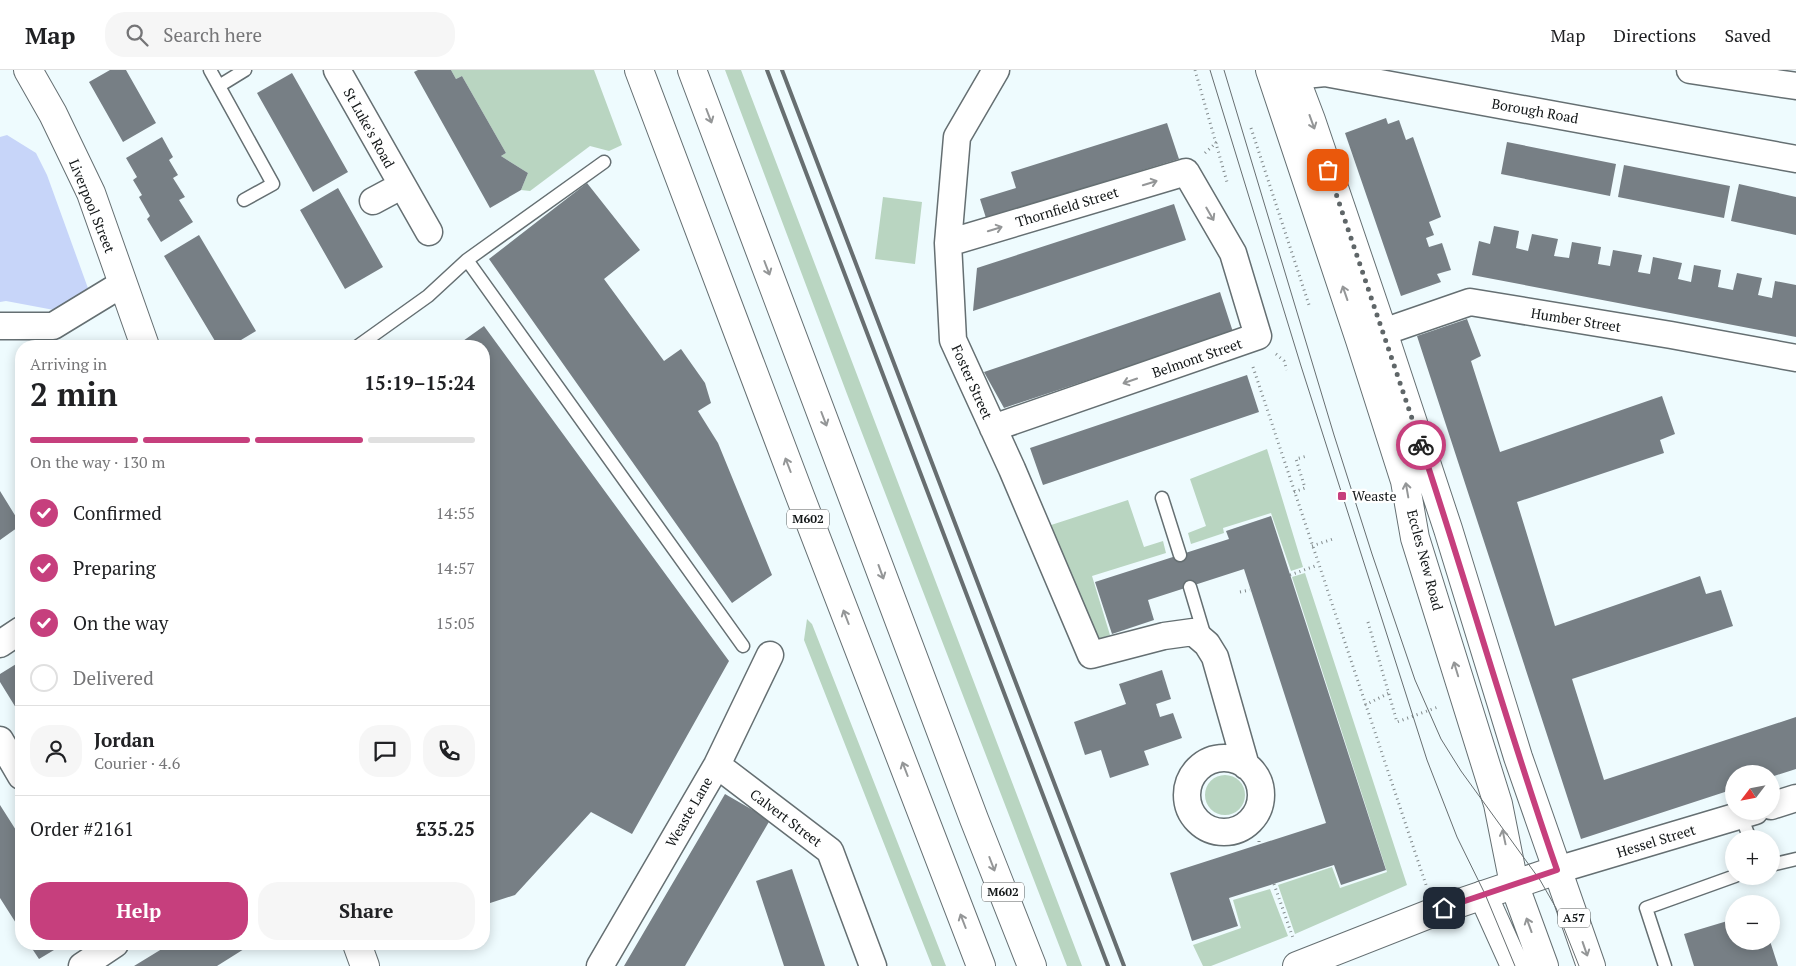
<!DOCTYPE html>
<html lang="en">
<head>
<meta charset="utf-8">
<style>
	:root { --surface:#fff; --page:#f6f6f6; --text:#202124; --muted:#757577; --line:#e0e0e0; --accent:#c63f7d }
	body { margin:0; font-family:"PT Serif",serif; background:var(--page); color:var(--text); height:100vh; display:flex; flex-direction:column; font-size:19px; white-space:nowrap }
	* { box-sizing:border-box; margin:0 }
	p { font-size:16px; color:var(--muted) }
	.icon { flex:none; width:28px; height:28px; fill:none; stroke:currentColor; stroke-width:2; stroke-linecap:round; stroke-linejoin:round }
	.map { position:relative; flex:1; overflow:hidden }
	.drawer { position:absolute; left:15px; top:270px; width:475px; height:610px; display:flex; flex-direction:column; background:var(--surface); border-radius:20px; box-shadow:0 2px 12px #0003 }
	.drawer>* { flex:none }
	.needle { width:32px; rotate:238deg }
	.buttons { position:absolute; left:1725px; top:695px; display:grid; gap:10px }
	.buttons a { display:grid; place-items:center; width:55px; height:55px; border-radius:50%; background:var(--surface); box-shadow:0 2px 12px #0003; font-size:25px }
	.pin { position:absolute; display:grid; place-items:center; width:42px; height:42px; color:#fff; margin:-21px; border-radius:10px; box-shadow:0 2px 8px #0006 }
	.courier { position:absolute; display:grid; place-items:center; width:50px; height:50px; margin:-25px; border:4px solid #c63f7d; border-radius:50%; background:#fff; color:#222; box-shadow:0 1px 6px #0007 }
	.headline em { font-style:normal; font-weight:700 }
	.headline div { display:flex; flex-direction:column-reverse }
	.headline { display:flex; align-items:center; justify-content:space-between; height:85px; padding:0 15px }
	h1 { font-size:32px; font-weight:700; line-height:38px }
	.bar { display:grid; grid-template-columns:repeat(4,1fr); gap:8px 5px; align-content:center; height:60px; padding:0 15px }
	.bar i { height:6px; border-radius:4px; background:var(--line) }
	.bar .on { background:var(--accent) }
	.bar p { grid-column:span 4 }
	.line { display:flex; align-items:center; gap:12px; padding:0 15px; border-top:1px solid var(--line) }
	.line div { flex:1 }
	.round { display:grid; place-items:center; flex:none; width:52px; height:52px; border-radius:20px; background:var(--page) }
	ol { padding:0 15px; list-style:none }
	li { display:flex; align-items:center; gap:15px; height:55px }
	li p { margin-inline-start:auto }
	li .icon { padding:5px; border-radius:50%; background:var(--accent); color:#fff; stroke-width:4 }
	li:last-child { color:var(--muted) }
	li i { width:28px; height:28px; border:2px solid var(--line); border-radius:50% }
	.button { display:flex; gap:10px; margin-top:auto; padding:10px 15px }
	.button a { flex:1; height:58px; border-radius:20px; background:var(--accent); color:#fff; font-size:20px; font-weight:700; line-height:58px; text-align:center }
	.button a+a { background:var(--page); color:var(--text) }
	header { display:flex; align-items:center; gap:30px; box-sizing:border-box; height:70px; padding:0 25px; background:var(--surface); border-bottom:1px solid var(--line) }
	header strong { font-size:24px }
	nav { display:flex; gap:28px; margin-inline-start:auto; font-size:18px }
	.search { width:350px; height:45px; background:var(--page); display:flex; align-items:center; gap:12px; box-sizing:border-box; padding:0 18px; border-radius:20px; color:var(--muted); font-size:19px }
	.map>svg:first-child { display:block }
</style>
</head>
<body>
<header>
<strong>Map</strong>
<div class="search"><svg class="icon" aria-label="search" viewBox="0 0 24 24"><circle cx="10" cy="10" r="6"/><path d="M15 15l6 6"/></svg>Search here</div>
<nav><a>Map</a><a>Directions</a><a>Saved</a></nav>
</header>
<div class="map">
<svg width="1796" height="896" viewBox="0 0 1796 896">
	<rect width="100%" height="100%" fill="#eefbfe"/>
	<path fill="#b9d5c1" d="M451 0H594L622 75 609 81 590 76 530 121 521 120 528 103 501 86 506 83 462 6 456 9Z
		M725 0H741L1082 896H1067L847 324Z
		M883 127 922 132 915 194 875 189Z
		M1267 379 1303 497 1291 501 1271 443 1223 458 1224 463 1191 474 1188 463 1206 456 1190 409Z
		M1128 430 1144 477 1163 471 1166 483 1092 506 1110 565 1093 571 1045 457Z
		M1305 503 1407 815 1295 864 1278 815 1332 797 1340 818 1387 802 1292 507Z
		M807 549 812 554 946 896H932L804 570Z
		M1205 725a20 20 0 1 1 40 0a20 20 0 1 1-40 0Z
		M1270 819 1288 866 1211 896H1203L1193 875 1241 858 1233 830Z"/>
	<path fill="#c7d5f9" d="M7 65 36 83 47 105 89 221 54 240 6 231 0 232V67Z"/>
	<path fill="#777f85" d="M110 0H126L156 53 123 72 89 12Z
		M418 0H451L456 9 462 6 506 83 501 86 528 103 521 120 490 138 414 2Z
		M292 3 348 102 313 122 257 23Z
		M1386 48 1388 54 1399 50 1406 70 1413 67 1441 147 1429 152 1434 165 1426 168 1429 177 1442 173 1451 200 1437 204 1441 212 1401 226 1345 63Z
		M1167 53 1179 89 986 148 980 129 1016 118 1011 102Z
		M162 67 173 87 169 90 178 105 173 108 185 127 179 130 193 152 161 172 147 149 150 146 139 127 142 125 133 110 137 107 126 88Z
		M1507 72 1616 94 1610 126 1501 104Z
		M1624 95 1730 116 1724 148 1618 127Z
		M587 113 640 180 604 209 664 291 681 279 705 313 711 333 698 341 718 373 772 505 732 533 489 189Z
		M1739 114 1796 127V165L1731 151Z
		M338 118 383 197 345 219 300 140Z
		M1174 134 1186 170 973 241 977 198Z
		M1494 156 1519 161 1516 178 1528 181 1532 164 1558 169 1554 186 1569 188 1572 172 1601 177 1598 194 1610 196 1613 180 1642 185 1638 202 1650 204 1653 187 1682 193 1678 209 1691 212 1694 195 1721 200 1718 217 1733 220 1737 203 1762 208 1758 225 1772 228 1775 211 1796 215V267L1472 205 1479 171 1490 174Z
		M199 165 256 261 231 276H218L164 186Z
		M1220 222 1233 262 1004 338 984 302Z
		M1467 249 1481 286 1471 291 1500 382 1662 326 1675 364 1660 370 1664 383 1517 432 1555 556 1700 506 1706 524 1721 520 1733 556 1572 609 1604 710 1796 647V699L1771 707V704H1734V719L1581 769 1417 266Z
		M484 256 729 591 632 764 591 742 515 825 484 835V276H456Z
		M77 270 81 276H68Z
		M1247 305 1259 342 1043 415 1030 378Z
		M0 421 21 455 0 470Z
		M1271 446 1386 800 1341 815 1334 795 1229 828 1238 856 1192 871 1170 803 1326 753 1244 499 1148 530 1154 550 1112 564 1095 512 1229 469 1226 461Z
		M21 591V646L0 612V604Z
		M1162 600 1171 629 1156 634 1160 647 1173 643 1182 668 1144 681 1149 695 1110 708 1101 680 1085 685 1074 652 1126 634 1119 614Z
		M725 724 770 750 685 896H624Z
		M0 735 21 768V861L0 828Z
		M792 799 825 896H784L756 811Z
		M1734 849V871H1770L1778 896H1694L1684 864Z
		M29 874H64L39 889Z
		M170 874H252L217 896H134Z"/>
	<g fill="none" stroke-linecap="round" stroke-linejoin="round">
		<defs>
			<path id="lane" d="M210 0 273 114 244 130
				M219 16 245 0
				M467 190 743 576
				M358 276 428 226 467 190 604 92
				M1162 428 1180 485
				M1190 517 1205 567
				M1741 746 1750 769
				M1771 795 1796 789
				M1665 896 1646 838 1735 806"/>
			<path id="street" d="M337 0 429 162
				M996 0 957 67 948 173 953 270 1012 399 1091 585 1164 566 1193 562 1207 574 1215 587 1246 696
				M1690 0 1796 16
				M1275 13 1294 6 1325 3 1796 89
				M373 131 401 116
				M948 173 1186 102 1233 183 1258 266 993 358
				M0 256H53L122 214
				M1363 269 1470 232 1671 265 1796 288
				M0 574 21 560
				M0 670 21 706
				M1187 725a37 37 0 1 1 74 0a37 37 0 1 1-74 0Z
				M717 695 830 781 873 896
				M1771 736 1796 728
				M1557 800 1755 741
				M82 896 115 874
				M600 896 717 695 770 585"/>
			<path id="secondary" d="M28 0 53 44 91 123 145 276
				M357 874 365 896
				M1297 896 1442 839 1557 800"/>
			<path id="primary" d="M1270 0 1360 270 1405 411 1415 468 1498 734 1514 814 1544 896
				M1292 0 1311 50 1383 262 1448 459 1518 687 1591 896
				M1483 825 1515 896"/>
			<path id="highway" d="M639 0 800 426 981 896
				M692 0 974 749 1032 896"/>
		</defs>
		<use href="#lane" stroke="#656f72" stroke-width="15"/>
		<use href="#street" stroke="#656f72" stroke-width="29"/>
		<use href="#secondary" stroke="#656f72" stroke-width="30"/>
		<use href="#primary" stroke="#656f72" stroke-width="30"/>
		<use href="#highway" stroke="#656f72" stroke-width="30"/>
		<path stroke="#828a8c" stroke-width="3" stroke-dasharray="1 4" stroke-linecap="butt" d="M1195 0 1227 112
			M1251 58 1310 238
			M1205 83 1219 70
			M1276 284 1284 291 1287 300
			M1253 297 1426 815
			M1294 422 1305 418 1296 389 1307 386
			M1312 476 1333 469
			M1290 505 1318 495
			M1240 522 1250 520
			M1368 552 1397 652 1438 637
			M1365 635 1389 623
			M1259 771V774
			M1274 814 1293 868"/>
		<use href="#lane" stroke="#fff" stroke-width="12"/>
		<use href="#street" stroke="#fff" stroke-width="26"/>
		<use href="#secondary" stroke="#fff" stroke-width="28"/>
		<use href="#primary" stroke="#fff" stroke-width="28"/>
		<use href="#highway" stroke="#fff" stroke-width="28"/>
		<path stroke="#676e70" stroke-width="1" d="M1210 0 1301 296 1427 690 1457 767 1485 824 1515 896
			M1224 0 1334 365 1372 484 1415 610 1441 669 1461 701 1540 810 1556 838 1579 896"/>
		<path stroke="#676e70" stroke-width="4" d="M767 0 1108 896
			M782 0 1124 896"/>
	</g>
	<defs><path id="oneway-shaft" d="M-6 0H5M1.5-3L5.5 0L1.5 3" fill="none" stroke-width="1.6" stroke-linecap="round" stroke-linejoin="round" transform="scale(1.25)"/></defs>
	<g stroke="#949697">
		<use href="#oneway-shaft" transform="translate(709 46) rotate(69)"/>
		<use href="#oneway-shaft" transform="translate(1312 52) rotate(70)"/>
		<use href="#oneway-shaft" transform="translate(1150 113) rotate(-17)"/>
		<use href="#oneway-shaft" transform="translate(1210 144) rotate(60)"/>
		<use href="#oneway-shaft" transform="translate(995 159) rotate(-17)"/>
		<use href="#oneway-shaft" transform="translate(767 198) rotate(69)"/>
		<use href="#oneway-shaft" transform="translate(1345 223) rotate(-109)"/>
		<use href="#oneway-shaft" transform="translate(1130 311) rotate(161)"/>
		<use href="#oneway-shaft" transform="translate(824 349) rotate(69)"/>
		<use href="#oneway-shaft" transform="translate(788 395) rotate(-111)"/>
		<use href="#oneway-shaft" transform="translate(1407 420) rotate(-100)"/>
		<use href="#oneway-shaft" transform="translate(881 502) rotate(70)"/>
		<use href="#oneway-shaft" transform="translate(846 547) rotate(-111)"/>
		<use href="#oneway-shaft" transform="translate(1456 599) rotate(-107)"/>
		<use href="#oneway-shaft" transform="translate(905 699) rotate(-111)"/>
		<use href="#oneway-shaft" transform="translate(1504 767) rotate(-102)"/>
		<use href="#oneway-shaft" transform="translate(992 794) rotate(69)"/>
		<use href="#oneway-shaft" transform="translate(963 851) rotate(-111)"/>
		<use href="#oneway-shaft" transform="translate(1529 855) rotate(-110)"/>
		<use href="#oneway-shaft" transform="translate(1585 879) rotate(71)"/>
	</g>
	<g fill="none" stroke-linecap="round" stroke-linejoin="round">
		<path stroke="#5f6668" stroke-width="5" stroke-dasharray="0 9" d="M1328 100 1421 375"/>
		<path stroke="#c63f7d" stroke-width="6" d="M1421 375C1468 516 1508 660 1557 800L1444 838"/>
	</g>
	<rect fill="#c63f7d" stroke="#fff" stroke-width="2" x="1337" y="421" width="10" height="10" rx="2.5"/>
	<g text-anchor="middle" stroke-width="4.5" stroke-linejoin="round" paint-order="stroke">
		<g fill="#fff" stroke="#595c5d" stroke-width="1">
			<rect x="787" y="439.5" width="42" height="19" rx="4"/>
			<rect x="982" y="812.5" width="42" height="19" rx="4"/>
			<rect x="1558" y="838.5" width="32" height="19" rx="4"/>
		</g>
		<g font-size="12" font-weight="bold" fill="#121617">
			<text x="808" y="453">M602</text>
			<text x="1003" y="826">M602</text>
			<text x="1574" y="852">A57</text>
		</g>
		<g font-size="14" fill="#121617" stroke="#fff">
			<text transform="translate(1535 41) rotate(10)" y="5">Borough Road</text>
			<text transform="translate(369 58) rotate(61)" y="5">St Luke's Road</text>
			<text transform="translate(92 136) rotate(68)" y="5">Liverpool Street</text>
			<text transform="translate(1067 137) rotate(-17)" y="5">Thornfield Street</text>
			<text transform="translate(1576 250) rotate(9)" y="5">Humber Street</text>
			<text transform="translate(1197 288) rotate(-19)" y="5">Belmont Street</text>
			<text transform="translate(972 312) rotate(66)" y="5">Foster Street</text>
			<text transform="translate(1425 490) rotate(75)" y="5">Eccles New Road</text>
			<text transform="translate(689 742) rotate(-60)" y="5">Weaste Lane</text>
			<text transform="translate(786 748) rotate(37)" y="5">Calvert Street</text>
			<text transform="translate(1656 771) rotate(-17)" y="5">Hessel Street</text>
		</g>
		<g font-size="14" fill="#121617" stroke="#fff" text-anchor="start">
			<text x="1352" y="431">Weaste</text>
		</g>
	</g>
</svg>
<div class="buttons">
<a><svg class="needle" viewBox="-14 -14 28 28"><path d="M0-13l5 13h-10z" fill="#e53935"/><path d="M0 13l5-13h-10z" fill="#757577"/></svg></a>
<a>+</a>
<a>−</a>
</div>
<div class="pin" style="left:1328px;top:100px;background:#ea580c"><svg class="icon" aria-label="bag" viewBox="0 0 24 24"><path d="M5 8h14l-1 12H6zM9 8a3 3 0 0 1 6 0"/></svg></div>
<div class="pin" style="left:1444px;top:838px;background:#1f2937"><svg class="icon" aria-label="home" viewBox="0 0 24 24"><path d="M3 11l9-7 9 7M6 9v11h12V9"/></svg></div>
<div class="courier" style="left:1421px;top:375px"><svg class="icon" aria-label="bike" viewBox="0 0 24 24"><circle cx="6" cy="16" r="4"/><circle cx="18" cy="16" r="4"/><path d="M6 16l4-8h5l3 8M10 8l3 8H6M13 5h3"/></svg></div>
<section class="drawer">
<div class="headline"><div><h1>2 min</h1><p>Arriving in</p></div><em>15:19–15:24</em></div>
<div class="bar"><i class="on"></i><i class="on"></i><i class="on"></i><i></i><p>On the way · 130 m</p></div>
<ol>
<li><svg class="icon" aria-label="check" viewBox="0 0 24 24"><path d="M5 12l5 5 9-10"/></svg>Confirmed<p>14:55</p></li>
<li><svg class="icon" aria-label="check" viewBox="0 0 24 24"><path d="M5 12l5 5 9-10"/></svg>Preparing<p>14:57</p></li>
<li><svg class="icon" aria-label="check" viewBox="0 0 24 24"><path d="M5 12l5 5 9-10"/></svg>On the way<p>15:05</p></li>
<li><i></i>Delivered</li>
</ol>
<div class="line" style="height:90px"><a class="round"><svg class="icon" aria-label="person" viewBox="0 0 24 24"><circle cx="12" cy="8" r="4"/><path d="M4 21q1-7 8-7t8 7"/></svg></a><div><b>Jordan</b><p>Courier · 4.6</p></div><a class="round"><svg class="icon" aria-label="chat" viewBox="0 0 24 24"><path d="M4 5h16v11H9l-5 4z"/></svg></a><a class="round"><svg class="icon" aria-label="phone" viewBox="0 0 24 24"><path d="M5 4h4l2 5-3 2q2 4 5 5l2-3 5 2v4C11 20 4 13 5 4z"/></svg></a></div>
<div class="line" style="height:65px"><div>Order #2161</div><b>£35.25</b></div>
<div class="button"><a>Help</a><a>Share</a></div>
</section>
</div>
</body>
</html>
